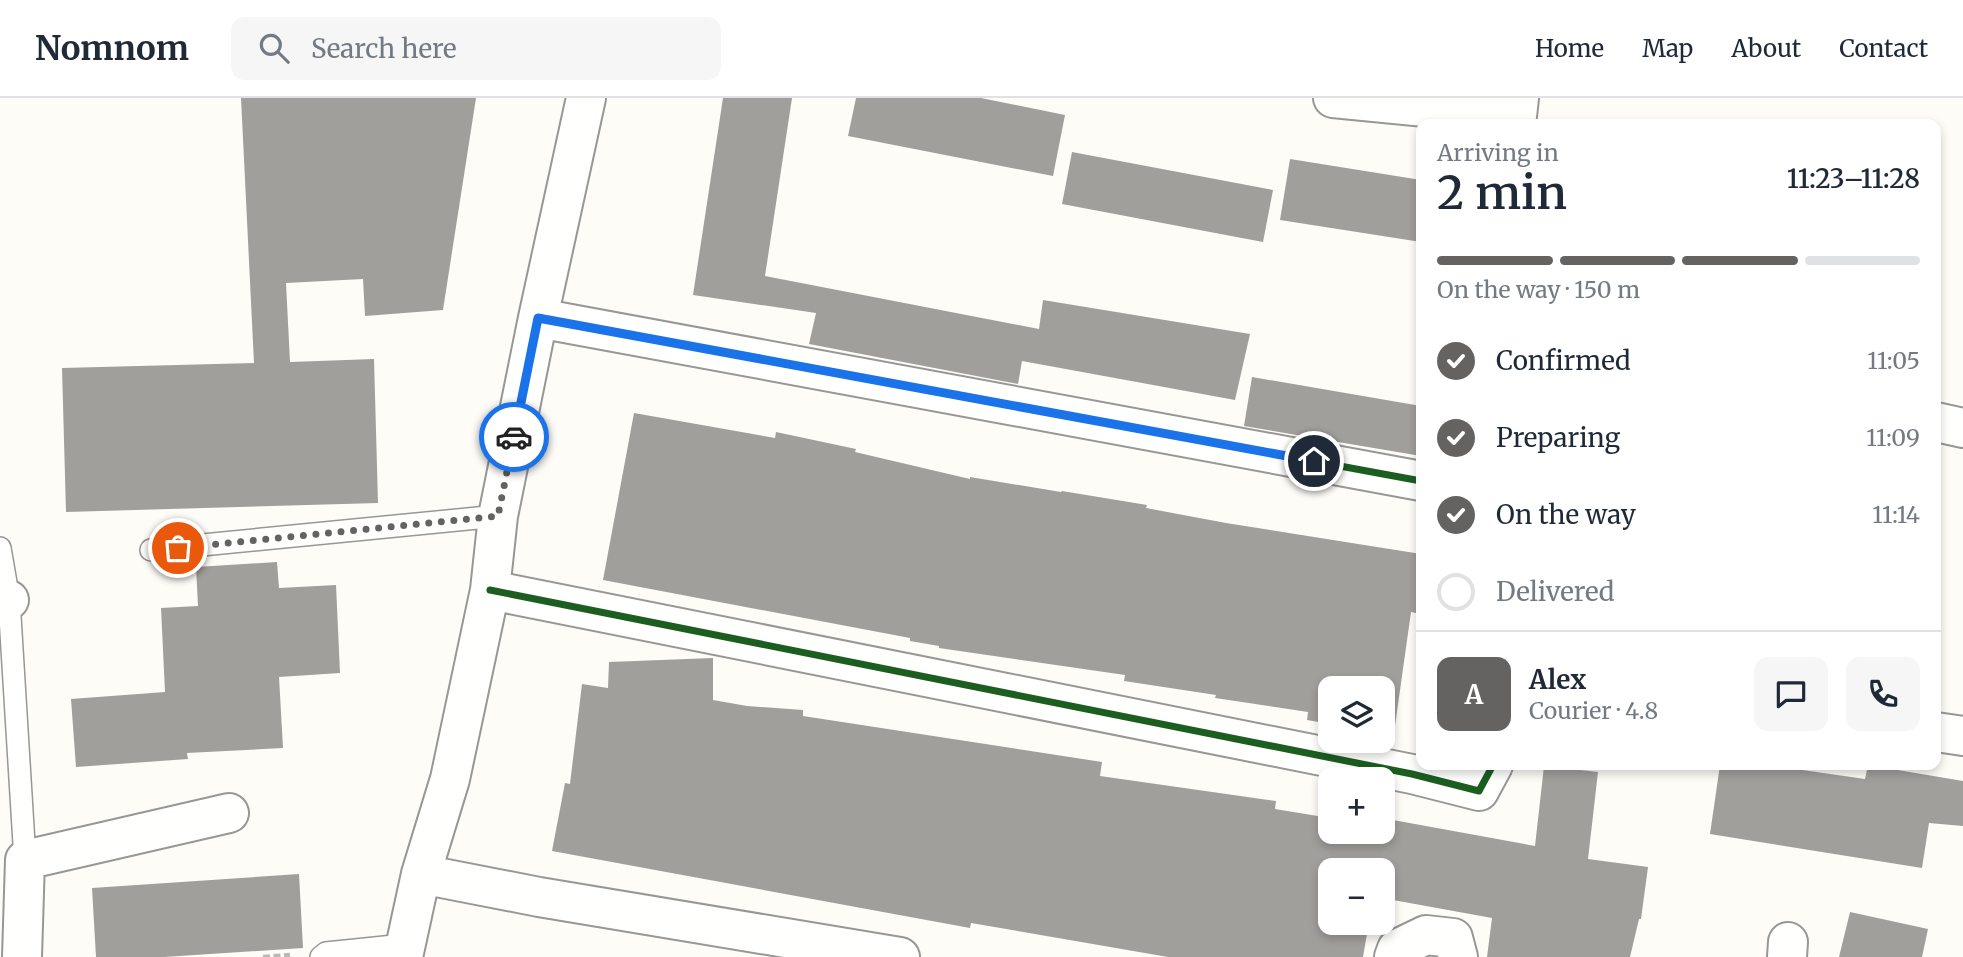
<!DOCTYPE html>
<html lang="en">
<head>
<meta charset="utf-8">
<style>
	:root { --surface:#fff; --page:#f6f6f7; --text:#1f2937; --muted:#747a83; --line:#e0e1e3; --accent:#646362 }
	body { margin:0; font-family:Merriweather,serif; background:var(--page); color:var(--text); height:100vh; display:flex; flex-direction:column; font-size:26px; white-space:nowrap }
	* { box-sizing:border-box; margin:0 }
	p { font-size:23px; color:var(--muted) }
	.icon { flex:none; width:38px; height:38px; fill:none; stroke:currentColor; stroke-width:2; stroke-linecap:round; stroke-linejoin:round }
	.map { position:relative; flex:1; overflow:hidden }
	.side { position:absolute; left:1416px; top:21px; width:525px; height:651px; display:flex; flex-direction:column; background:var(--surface); border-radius:14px; box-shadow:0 4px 10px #0003 }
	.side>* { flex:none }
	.buttons { position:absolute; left:1318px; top:578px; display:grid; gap:14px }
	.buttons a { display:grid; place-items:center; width:77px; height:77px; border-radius:14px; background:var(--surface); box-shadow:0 4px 10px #0003; font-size:35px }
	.pin { position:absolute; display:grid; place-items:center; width:60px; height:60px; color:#fff; margin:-30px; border:4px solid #fff; border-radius:50%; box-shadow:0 2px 7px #0007 }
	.courier { position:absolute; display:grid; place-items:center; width:70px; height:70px; margin:-35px; border:5px solid #1a73e8; border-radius:50%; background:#fff; color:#222; box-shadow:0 2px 9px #0007 }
	.headline em { font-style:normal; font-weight:600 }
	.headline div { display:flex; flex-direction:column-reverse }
	.headline { display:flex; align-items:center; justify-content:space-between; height:119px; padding:0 21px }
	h1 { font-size:46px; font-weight:600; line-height:52px }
	.bar { display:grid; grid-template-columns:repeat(4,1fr); gap:10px 7px; align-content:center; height:84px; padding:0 21px }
	.bar i { height:9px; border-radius:5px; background:var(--line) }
	.bar .on { background:var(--accent) }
	.bar p { grid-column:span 4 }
	.line { display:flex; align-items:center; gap:18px; padding:0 21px; border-top:2px solid var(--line) }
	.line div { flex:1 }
	.round { display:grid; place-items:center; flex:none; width:74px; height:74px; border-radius:14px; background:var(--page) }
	ol { padding:0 21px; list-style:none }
	li { display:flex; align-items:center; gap:21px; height:77px }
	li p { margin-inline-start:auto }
	li .icon { padding:7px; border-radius:50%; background:var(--accent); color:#fff; stroke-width:4 }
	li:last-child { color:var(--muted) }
	li i { width:38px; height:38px; border:4px solid var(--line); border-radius:50% }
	header { display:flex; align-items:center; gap:42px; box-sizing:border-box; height:98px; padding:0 35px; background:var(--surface); border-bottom:2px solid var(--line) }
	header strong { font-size:33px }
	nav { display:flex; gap:38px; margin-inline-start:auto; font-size:24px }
	.search { width:490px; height:63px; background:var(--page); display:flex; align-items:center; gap:18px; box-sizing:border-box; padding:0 24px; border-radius:14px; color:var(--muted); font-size:26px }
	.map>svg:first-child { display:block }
</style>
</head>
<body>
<header>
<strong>Nomnom</strong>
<div class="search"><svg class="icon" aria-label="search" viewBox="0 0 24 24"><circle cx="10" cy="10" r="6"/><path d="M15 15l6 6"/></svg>Search here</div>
<nav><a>Home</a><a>Map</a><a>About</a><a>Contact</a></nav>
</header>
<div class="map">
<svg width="1963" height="859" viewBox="0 0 1963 859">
	<rect width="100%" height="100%" fill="#fdfcf7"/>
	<path fill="#a19f9c" d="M241 0H476L443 212 365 218 363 181 286 185 290 264 374 261 378 405 66 414 62 270 254 265Z
		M723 0H792L765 178 1039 231 1043 202 1250 236 1235 302 1022 263 1018 286 809 246 816 215 693 197Z
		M856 0H981L1065 17 1053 78 848 38Z
		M1072 54 1273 92 1263 144 1062 106Z
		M1290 61 1421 82V144L1280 122Z
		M1252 279 1421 308V358L1244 328Z
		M634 315 775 340 776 334 856 351 855 354 970 381V379L1061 394 1062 393 1147 407 1146 410 1226 425 1421 456V516L1411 514 1394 635 1382 633V590H1330V626L1307 622 1308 614 1215 600 1216 597 1124 583 1125 577 939 550V548L910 543V540L603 482Z
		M277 464 279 490 336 487 340 575 279 579 283 650 187 655 188 661 76 669 71 601 165 594 161 510 198 508 196 469Z
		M713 560V602L747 608 803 612V618L1102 664 1100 678 1276 703 1275 711 1330 720V733H1382V720L1535 748 1544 668 1598 674 1588 761 1648 769 1641 821H1639L1630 859H1487L1492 820 1382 800V772H1330V824H1369L1363 859H1168L971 825 970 830 552 753 565 685 570 686 582 586 608 590 609 564Z
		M1720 667H1767L1865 681 1868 667 1963 683V728L1929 725 1922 770 1710 736Z
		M299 776 303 850 164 859H96L92 790Z
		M1850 814 1928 831 1922 859H1839Z"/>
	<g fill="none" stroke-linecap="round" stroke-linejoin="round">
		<defs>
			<path id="service" d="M0 450 9 502 25 762
				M151 452 498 418
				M321 859 326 855 404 847"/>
			<path id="minor" d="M1333 0 1517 18 1519 0
				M538 220 1421 383
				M1936 324 1963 330
				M490 492 1412 676 1479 693 1493 667
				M0 503 9 502
				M1936 634 1963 638
				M421 776 539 799 900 859
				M22 859 25 762 229 715
				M403 859 421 776 450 681 490 492 498 418 538 220 586 0
				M1394 859 1397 851 1426 837 1453 840 1458 859
				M1787 859 1788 844"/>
		</defs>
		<use href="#service" stroke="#979795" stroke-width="24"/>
		<use href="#minor" stroke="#979795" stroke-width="42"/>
		<path stroke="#b9b9b8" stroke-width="4.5" stroke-dasharray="7 3.5" stroke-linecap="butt" d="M263 859 290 857"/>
		<use href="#service" stroke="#fffffe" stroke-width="21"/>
		<use href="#minor" stroke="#fffffe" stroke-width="38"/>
		<defs>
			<path id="cycleway" d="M538 220 1421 383
				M490 492 1412 676 1479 693 1493 667"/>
		</defs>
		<use href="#cycleway" stroke="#fff" stroke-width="11"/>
		<use href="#cycleway" stroke="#1b5e20" stroke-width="7"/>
	</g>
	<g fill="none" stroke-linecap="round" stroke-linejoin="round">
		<path stroke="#646362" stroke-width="7" stroke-dasharray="0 12.6" d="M178 450 498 418 514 339"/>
		<path stroke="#1a73e8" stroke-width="9" d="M514 339 538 220 1314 363"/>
	</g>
</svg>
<div class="buttons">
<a><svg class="icon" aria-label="layers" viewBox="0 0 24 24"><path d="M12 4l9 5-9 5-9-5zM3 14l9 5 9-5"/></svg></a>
<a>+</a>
<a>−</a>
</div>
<div class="pin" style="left:178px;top:450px;background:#ea580c"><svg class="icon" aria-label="bag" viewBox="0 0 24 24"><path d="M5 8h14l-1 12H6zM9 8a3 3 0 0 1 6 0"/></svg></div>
<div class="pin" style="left:1314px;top:363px;background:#1f2937"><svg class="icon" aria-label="home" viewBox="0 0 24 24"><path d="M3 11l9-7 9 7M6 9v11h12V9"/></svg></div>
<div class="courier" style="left:514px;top:339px"><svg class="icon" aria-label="car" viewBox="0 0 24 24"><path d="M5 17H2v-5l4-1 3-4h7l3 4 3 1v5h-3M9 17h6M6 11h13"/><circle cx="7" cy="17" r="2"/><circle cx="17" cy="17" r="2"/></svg></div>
<section class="side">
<div class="headline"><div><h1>2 min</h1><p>Arriving in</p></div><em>11:23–11:28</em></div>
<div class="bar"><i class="on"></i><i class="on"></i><i class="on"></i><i></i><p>On the way · 150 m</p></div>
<ol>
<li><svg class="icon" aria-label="check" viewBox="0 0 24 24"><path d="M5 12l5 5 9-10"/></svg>Confirmed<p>11:05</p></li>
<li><svg class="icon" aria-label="check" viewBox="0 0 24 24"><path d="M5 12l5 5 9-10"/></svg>Preparing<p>11:09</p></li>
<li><svg class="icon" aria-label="check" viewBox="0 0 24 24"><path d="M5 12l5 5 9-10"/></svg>On the way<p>11:14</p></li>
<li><i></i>Delivered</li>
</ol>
<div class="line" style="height:126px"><b class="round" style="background:var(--accent);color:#fff">A</b><div><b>Alex</b><p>Courier · 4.8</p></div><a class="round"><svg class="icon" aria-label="chat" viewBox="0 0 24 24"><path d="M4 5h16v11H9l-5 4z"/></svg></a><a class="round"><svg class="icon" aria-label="phone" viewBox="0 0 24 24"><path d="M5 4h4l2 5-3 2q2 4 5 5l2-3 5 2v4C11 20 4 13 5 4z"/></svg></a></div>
</section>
</div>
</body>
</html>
